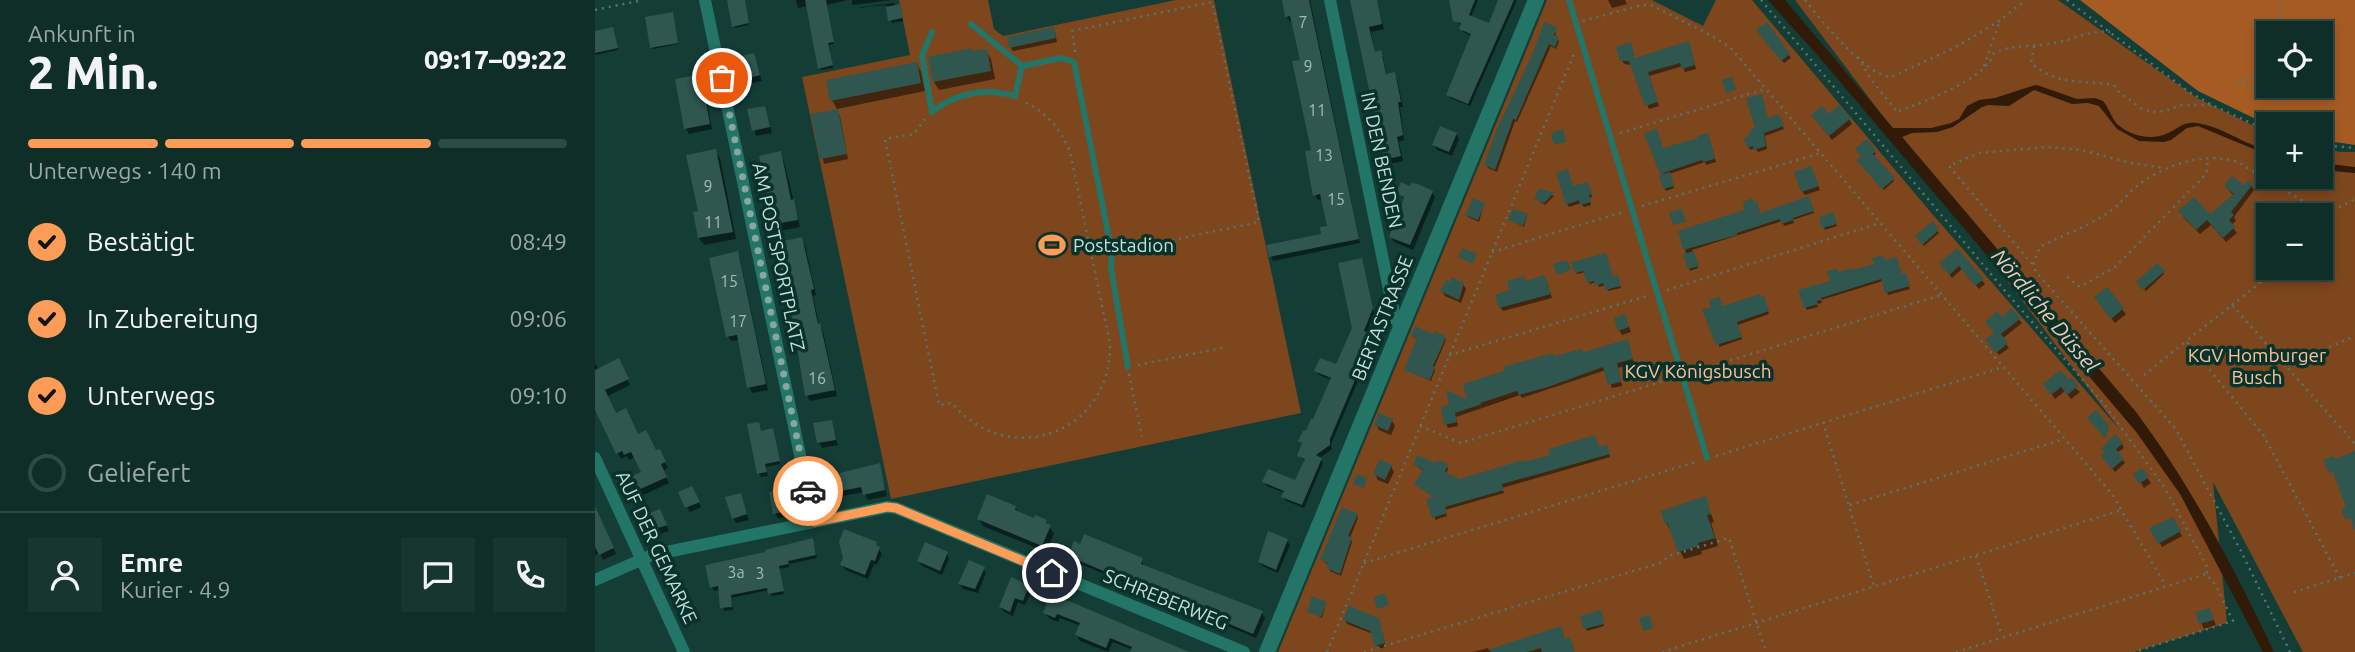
<!DOCTYPE html>
<html lang="de">
<head>
<meta charset="utf-8">
<style>
	:root { --surface:#0f2e28; --page:#183630; --text:#f1f3f6; --muted:#9ba8a8; --line:#2f4a45; --accent:#fd9c56 }
	body { margin:0; font-family:Ubuntu,sans-serif; background:var(--page); color:var(--text); height:100vh; display:flex; flex-direction:column; font-size:26px; white-space:nowrap }
	* { box-sizing:border-box; margin:0 }
	p { font-size:23px; color:var(--muted) }
	.icon { flex:none; width:38px; height:38px; fill:none; stroke:currentColor; stroke-width:2; stroke-linecap:round; stroke-linejoin:round }
	.map { position:relative; flex:1; overflow:hidden }
	.details { display:flex; flex-direction:column; background:var(--surface); width:595px }
	.details>* { flex:none }
	.tools { position:absolute; left:1661px; top:21px; display:grid; gap:14px }
	.tools a { display:grid; place-items:center; width:77px; height:77px; border-radius:0px; background:var(--surface); box-shadow:0 4px 10px #0003,0 0 0 2px var(--line); font-size:35px }
	.pin { position:absolute; display:grid; place-items:center; width:60px; height:60px; color:#fff; margin:-30px; border:4px solid #fff; border-radius:50%; box-shadow:0 2px 7px #0007 }
	.courier { position:absolute; display:grid; place-items:center; width:70px; height:70px; margin:-35px; border:5px solid #fd9c56; border-radius:50%; background:#fff; color:#222; box-shadow:0 2px 9px #0007 }
	.head em { font-style:normal; font-weight:800 }
	.head div { display:flex; flex-direction:column-reverse }
	.head { display:flex; align-items:center; justify-content:space-between; height:119px; padding:0 28px }
	h1 { font-size:46px; font-weight:800; line-height:52px }
	.bar { display:grid; grid-template-columns:repeat(4,1fr); gap:10px 7px; align-content:center; height:84px; padding:0 28px }
	.bar i { height:9px; border-radius:5px; background:var(--line) }
	.bar .selected { background:var(--accent) }
	.bar p { grid-column:span 4 }
	.line { display:flex; align-items:center; gap:18px; padding:0 28px; border-top:2px solid var(--line) }
	.line div { flex:1 }
	.round { display:grid; place-items:center; flex:none; width:74px; height:74px; border-radius:0px; background:var(--page) }
	ol { padding:0 28px; list-style:none }
	li { display:flex; align-items:center; gap:21px; height:77px }
	li p { margin-inline-start:auto }
	li .icon { padding:7px; border-radius:50%; background:var(--accent); color:#111; stroke-width:4 }
	li:last-child { color:var(--muted) }
	li i { width:38px; height:38px; border:4px solid var(--line); border-radius:50% }
	main { display:flex; flex:1; min-height:0 }
	.map>svg:first-child { display:block }
</style>
</head>
<body>
<main>
<section class="details">
<div class="head"><div><h1>2 Min.</h1><p>Ankunft in</p></div><em>09:17–09:22</em></div>
<div class="bar"><i class="selected"></i><i class="selected"></i><i class="selected"></i><i></i><p>Unterwegs · 140 m</p></div>
<ol>
<li><svg class="icon" aria-label="check" viewBox="0 0 24 24"><path d="M5 12l5 5 9-10"/></svg>Bestätigt<p>08:49</p></li>
<li><svg class="icon" aria-label="check" viewBox="0 0 24 24"><path d="M5 12l5 5 9-10"/></svg>In Zubereitung<p>09:06</p></li>
<li><svg class="icon" aria-label="check" viewBox="0 0 24 24"><path d="M5 12l5 5 9-10"/></svg>Unterwegs<p>09:10</p></li>
<li><i></i>Geliefert</li>
</ol>
<div class="line" style="height:126px"><a class="round"><svg class="icon" aria-label="person" viewBox="0 0 24 24"><circle cx="12" cy="8" r="4"/><path d="M4 21q1-7 8-7t8 7"/></svg></a><div><b>Emre</b><p>Kurier · 4.9</p></div><a class="round"><svg class="icon" aria-label="chat" viewBox="0 0 24 24"><path d="M4 5h16v11H9l-5 4z"/></svg></a><a class="round"><svg class="icon" aria-label="phone" viewBox="0 0 24 24"><path d="M5 4h4l2 5-3 2q2 4 5 5l2-3 5 2v4C11 20 4 13 5 4z"/></svg></a></div>
</section>
<div class="map">
<svg width="1760" height="652" viewBox="0 0 1760 652">
	<rect width="100%" height="100%" fill="#143d36"/>
	<path fill="#7d461d" fill-rule="evenodd" d="M304 0H393L399 29 408 36 581 0H619L706 413 296 499 207 77 315 55Z
		M952 0H1057L1108 26 1121 0H1157L1333 209 1525 430 1200 0H1463L1602 98 1673 133V177H1726V147L1745 152H1760V652H1708L1618 482 1632 623 1539 652H683ZM1673 215H1726V268H1673Z"/>
	<path fill="#a55b21" fill-rule="evenodd" d="M1485 0H1760V145L1726 140V124L1673 125 1603 91ZM1673 33H1726V86H1673Z"/>
	<path fill="#321a08" d="M1173 0H1190L1298 128H1336L1356 123 1364 119 1372 106 1384 100 1400 98 1437 86 1442 85 1482 99 1500 98 1508 101C1514 108 1516 117 1522 124 1535 136 1557 141 1573 133 1583 128 1590 121 1602 123 1628 127 1648 144 1673 150V155L1603 126 1592 128 1576 140 1569 142 1544 141 1522 129 1504 106 1493 103 1477 104 1439 90 1414 106 1393 105 1387 107 1358 127 1342 132 1317 133 1307 137 1541 412C1597 487 1639 568 1679 652H1668L1585 494 1542 433 1225 58Z
		M1726 163 1760 167V173L1726 170Z"/>
	<path fill="#0007" d="M142 0H149L154 25 140 28Z
		M201 0H253L232 5 239 44 234 45 238 68 226 70 224 68 213 6 203 8Z
		M257 0H297L257 5Z
		M298 0 301 7 305 9 308 21 297 23 292 5 259 8 299 3Z
		M689 0H715L765 243 678 261 676 256 728 235 734 227 728 199 723 200 720 195 718 151 707 61 698 21 695 22 692 17Z
		M756 0H781L782 2 789 29 776 32 780 53 785 52 788 57 792 76 799 74 802 79 808 107H805L809 140 804 142 808 161 794 164 791 159Z
		M856 0H883L876 17 895 26 904 0H922L875 106 855 98 853 95 877 36 868 32 867 26 860 20Z
		M1013 0H1030L1032 4 1017 8Z
		M78 16 83 44 58 49 57 47Z
		M960 29 961 37 964 41 961 49 956 46 922 122 920 121 902 172 893 168 891 165Z
		M18 31 23 50 0 55V32Z
		M460 32 462 42 418 51 416 48 414 38Z
		M1165 34 1194 55 1196 58 1189 63Z
		M1095 46 1101 69 1090 72 1088 66 1054 76 1064 106 1054 109 1037 65 1029 64 1027 60H1041Z
		M391 51 396 59 400 79 344 90 339 82 378 53Z
		M159 55 167 81 152 84 149 79Z
		M322 64 326 72 330 91 242 109 237 100Z
		M105 76 108 81 117 129 94 134 91 128Z
		M169 108 177 133 161 136 154 111Z
		M242 111 245 116 253 159 229 164 218 116Z
		M1233 116 1254 119 1257 124 1237 140 1221 120Z
		M1173 120H1185L1189 129 1170 136 1172 149 1163 152 1160 148 1155 150 1154 147 1156 137Z
		M861 134 864 139 857 156 842 150 839 145Z
		M1114 138 1121 162 1111 165 1110 162 1074 174 1079 188 1071 191 1066 176H1068V150Z
		M1272 142 1281 154 1278 156 1299 181 1289 190 1265 162Z
		M120 151 125 158 141 239 109 245 104 238 105 213Z
		M185 153 189 161 205 227 185 231 180 224Z
		M1217 172 1225 190 1210 195 1207 191Z
		M1656 185 1659 190 1639 217 1641 221 1636 225 1642 233 1631 242 1616 225 1605 234 1588 217H1615L1639 196 1631 187H1649Z
		M994 187 997 197 994 198 996 205 989 207 986 203 974 207 972 204 978 188Z
		M945 190 959 196 950 205 941 199Z
		M837 192 840 197 818 250 799 242 796 237 810 200 803 193Z
		M1215 200 1219 213 1198 220 1199 223 1189 226 1187 221 1097 250 1103 268 1095 271 1090 249 1165 214Z
		M889 204 884 222 873 217 872 215Z
		M932 216 929 227 915 220Z
		M1239 217 1242 226 1230 230 1226 218Z
		M1337 223 1344 233 1329 246 1322 237Z
		M206 239 210 245 221 295 218 296 224 324 228 332 242 396 215 401 212 395Z
		M1362 250 1390 284 1384 289 1367 269 1357 278 1349 268Z
		M142 253 145 259 173 390 157 393 154 387 144 340 136 341 133 336Z
		M767 260 779 313 771 334 780 341 736 444 737 449 725 458 728 463 709 508 691 501 688 497 690 493 672 486 669 482 701 483 710 461 704 456 708 445 705 441 719 421 737 380 724 375 721 371 742 367 758 328Z
		M1290 262 1311 277 1315 289 1293 295 1288 281 1226 300 1227 303 1222 304 1223 307 1212 310 1210 307 1243 274Z
		M978 263 1023 279 1026 288 1013 291 1011 285 1004 287 1002 282 995 284 991 272 982 274Z
		M1568 272 1569 274 1551 291 1544 284Z
		M952 282 957 298 908 311 905 307 931 283Z
		M868 284 871 289 866 303 850 296 847 291Z
		M1511 289 1531 314 1520 323 1504 303Z
		M1170 301 1174 314 1143 325 1147 339 1124 347 1127 308Z
		M1416 311 1427 323 1407 339 1414 348 1404 355 1395 344 1407 319Z
		M1030 316 1036 332 1027 335 1024 330Z
		M818 336 850 338 851 340 839 368 840 370 836 381 811 370 823 340Z
		M1032 341 1039 363 1023 368 1027 386 1017 388 1011 370 927 398 925 395 861 417 863 426 853 428 851 424 848 408 875 401 959 358 988 353Z
		M23 361 35 385 11 397 20 415 67 456 73 468 68 471 74 483 44 497 41 491 48 472 41 457 34 460 32 456 26 459 0 409V363L4 370Z
		M1465 373 1485 392 1476 399 1470 391 1460 399 1453 389Z
		M797 421 800 426 796 435 784 430 781 424Z
		M236 422 243 445 227 448 224 442Z
		M154 426 166 433 179 434 185 464 171 467 173 476 166 477 164 474Z
		M1527 444 1529 448 1522 453 1530 463 1520 472 1511 460 1510 453Z
		M1004 449H1013L1015 457 907 488 909 493 850 510 852 516 840 520V498L821 484 829 471 820 465 852 466 853 469 851 475 865 481Z
		M284 465 292 496 273 500 269 492 237 498 234 493Z
		M796 466 799 472 793 484 783 480 780 474Z
		M1547 470 1556 483 1549 488 1541 475Z
		M193 490 200 515 183 518 180 513Z
		M100 493 106 507 95 512 92 507Z
		M145 495 154 520 141 523 138 518Z
		M1110 498 1119 522 1116 523 1123 546 1106 551 1107 554 1089 559 1071 522Z
		M420 507 424 514 440 520 451 521 454 526 459 534 451 552 388 526 384 519Z
		M0 509 21 554 8 560 5 553 0 555Z
		M762 515 763 518 755 538 757 542 746 576 735 571 734 565 727 560Z
		M67 516 74 531 62 535 58 529Z
		M1577 519 1587 536 1567 547 1557 529Z
		M692 541 695 545 683 573 667 566 665 562Z
		M219 543 222 558 194 564V567L184 569 189 594 177 596 174 590 136 598 138 610 129 611 125 589 119 591 117 587Z
		M281 544 287 554 282 565 279 564 273 579 250 570 247 565Z
		M351 553 354 558 347 575 327 566 324 561Z
		M475 556 547 560 549 567 667 613 670 618 661 638 478 561Z
		M388 568 391 573 383 593 368 589 365 584Z
		M433 587 436 592 430 605 423 602 418 616 409 612 405 607Z
		M457 597 591 652H537L538 650 518 642 513 652 485 641 482 635 486 626 465 618 463 622 454 618 450 613Z
		M731 603 727 618 714 611Z
		M1614 610 1621 625 1609 629 1602 613Z
		M1006 614 1009 626 992 631 987 617Z
		M750 620 785 624 791 647 783 649 778 634 752 624Z
		M965 628 970 641 979 652H878L893 648 895 651Z"/>
	<path fill="#2f574f" d="M132 0H150L154 23 137 27Z
		M210 0H231L239 42 233 43 238 65 223 69Z
		M687 0H714L764 239 674 257 671 245 726 234 725 227 732 226 725 194 718 196 715 180 710 151 716 150 697 61 705 60 695 16 690 17Z
		M755 0H782L787 24 774 27 780 52 786 50 791 74 800 72 806 102H803L808 135 802 137 806 156 789 160Z
		M854 0H880L874 15 894 23 903 0H919L873 104 851 95 876 34 864 29 866 23 858 21Z
		M305 4 308 18 293 21 291 7Z
		M78 12 83 43 55 48 50 17Z
		M949 22 962 27 959 35 964 37 960 47 954 44 921 120 918 119 900 170 889 165 902 129 938 53Z
		M1172 22 1195 54 1186 61 1161 30Z
		M18 27 23 48 0 53V31Z
		M459 27 461 38 414 48 412 37Z
		M1094 41 1100 65 1087 69 1085 63 1053 72 1063 102 1050 106 1034 61H1025L1021 47 1036 42 1040 58Z
		M377 48 378 51 392 49 396 71 338 82 333 57Z
		M159 53 165 75 148 80 142 57Z
		M322 62 326 83 235 101 231 80Z
		M106 74 115 124 89 129 80 79Z
		M1137 77 1141 90 1131 93 1127 80Z
		M1167 94 1173 118 1184 114 1189 126 1169 133 1171 146 1159 150 1158 146 1152 148 1149 138 1154 136 1155 130 1160 128 1151 98Z
		M1244 105 1256 118 1234 136 1216 115 1227 106 1234 114Z
		M170 106 175 127 157 131 152 109Z
		M243 109 252 154 225 159 216 114Z
		M845 126 862 133 854 152 837 145Z
		M968 129 971 142 959 145 956 133Z
		M1062 129 1068 148 1103 138 1102 136 1113 133 1120 159 1108 162 1107 160 1065 174 1049 133Z
		M1272 139 1281 151 1278 154 1300 178 1287 189 1261 160 1266 156 1260 149Z
		M121 149 138 232 103 238 98 212 103 211 91 155Z
		M186 151 196 200 199 199 203 220 179 224 164 156Z
		M1216 166 1224 186 1206 192 1199 172Z
		M973 169 978 186 993 182 997 194 994 195 996 202 985 205 984 200 971 205 961 173Z
		M1075 172 1079 186 1068 189 1064 175Z
		M1637 176 1649 185 1654 180 1658 184 1636 212 1639 215 1634 220 1640 227 1628 238 1612 220 1601 230 1583 211 1599 197 1615 214 1639 194 1629 186Z
		M806 182 815 186 816 183 823 184 838 191 815 245 794 237 800 221 799 215 804 213 809 197 801 194Z
		M944 188 959 193 949 203 939 199Z
		M1214 196 1219 211 1198 218 1199 220 1186 224 1185 219 1142 233V235L1088 250 1083 231 1149 210 1148 202 1158 198 1159 202 1162 201 1165 213Z
		M878 198 890 203 883 220 870 215Z
		M918 209 933 214 928 226 913 220Z
		M1087 209 1091 222 1078 225 1074 212Z
		M1239 212 1242 224 1227 228 1224 217Z
		M1338 221 1344 230 1327 245 1320 236Z
		M207 237 219 289 216 290 223 324 225 323 240 390 210 396 198 322 180 243Z
		M867 248 882 254 878 264 863 257Z
		M1362 248 1389 279 1380 286 1364 266 1354 275 1344 263Z
		M143 251 171 384 152 388 142 335 131 337 114 258Z
		M1099 251 1104 266 1093 269 1088 254Z
		M1011 253 1018 276 1023 275 1026 286 1010 290 1008 283 1001 286 999 281 992 283 988 271 980 273 976 262Z
		M1288 255 1290 260 1302 257 1307 274 1311 273 1315 286 1290 293 1286 279 1226 298 1227 300 1222 301 1223 304 1209 308 1203 290 1235 281 1232 271 1242 269 1244 272 1257 268V270L1279 264 1277 258Z
		M767 258 778 308 769 331 779 335 735 439V445L721 455 727 458 707 505 686 497 689 491 667 482 673 469 700 480 710 459 702 456 707 443 703 441 708 431 711 430 716 419H718L736 378 719 371 725 358 741 364 757 328 743 263Z
		M972 260 976 270 962 275 958 264Z
		M1562 263 1570 271 1548 290 1541 282Z
		M950 275 956 294 904 308 900 295 914 290 912 281 929 276 930 281Z
		M857 277 869 283 864 300 845 291 851 280 855 282Z
		M1512 287 1529 308 1516 319 1499 297Z
		M1165 294 1166 297 1169 296 1174 311 1142 322 1147 337 1121 345 1107 310 1116 307 1114 300 1125 297 1128 306Z
		M1416 308 1426 318 1406 334 1413 343 1401 353 1390 340 1399 333 1390 322 1402 311 1407 317Z
		M1030 314 1034 327 1023 331 1019 318Z
		M820 326 838 334 840 331 851 337 838 366 840 367 835 380 809 370 822 338 816 336Z
		M1033 339 1038 359 1022 363 1026 382 1013 385 1008 367 953 387 924 395 922 391 885 403 887 404 860 413 862 422 849 425 846 407 854 405 851 390 872 399 868 384 909 371 908 367 958 353 959 356 987 349 988 352 993 351Z
		M24 358 34 379 10 390 21 413 31 408 43 434 51 430 61 450 65 449 71 462 66 464 72 477 39 492 32 478 46 472 36 452 29 455 27 451 21 454 0 410V370Z
		M1465 370 1474 379 1476 377 1483 386 1472 395 1466 387 1456 395 1448 384Z
		M1501 410 1514 425 1511 439 1492 418Z
		M784 413 798 419 793 431 779 425Z
		M237 420 241 440 222 443 218 423Z
		M164 422 166 431 178 428 185 461 170 464 172 472 162 474 152 424Z
		M1520 434 1528 443 1521 449 1529 459 1517 469 1506 456 1510 453 1506 449Z
		M1000 435 1004 447 1012 444 1015 454 907 484 909 490 850 507 852 513 837 518 831 499 838 497 819 484 828 469 818 465 822 455 841 463 842 460 853 464 850 472 865 479 928 460V462L955 455 954 449Z
		M1760 451V529H1759L1755 518 1750 519 1746 509 1751 507 1738 472 1734 473 1728 460 1739 456 1740 459Z
		M785 459 797 465 790 480 778 474Z
		M285 463 290 490 268 495 266 487 232 494 229 477Z
		M1547 468 1554 477 1544 484 1538 474Z
		M762 474 772 478 769 488 758 484Z
		M97 486 105 502 90 508 83 492Z
		M194 488 199 510 178 514 174 492Z
		M146 493 152 514 137 519 130 497Z
		M392 494 421 506 420 510 439 518 440 515 452 520 451 523 456 525 447 546 382 519Z
		M1111 496 1116 514 1112 515 1120 538 1103 543 1104 546 1083 552 1072 522 1069 523 1066 511Z
		M0 506 19 548 4 555 0 547Z
		M747 507 763 514 753 536 757 537 745 574 731 568 733 563 725 560Z
		M65 509 72 525 57 530 50 515Z
		M1578 517 1586 531 1563 544 1554 528Z
		M249 529 282 542 281 545 285 547 280 561 276 560 270 575 245 565 248 558 244 542Z
		M673 531 693 539 681 570 663 562Z
		M489 534 548 558 546 564 668 611 658 634 473 556 479 541 485 544Z
		M218 538 221 555 193 561 194 564 184 566 189 591 173 594 172 588 136 595 137 607 125 608 123 586 115 588 110 565 170 552V550Z
		M330 542 353 552 345 571 322 561Z
		M374 560 390 567 380 589 363 584Z
		M416 577 434 585 428 601 420 598 415 612 404 607Z
		M790 593 794 605 782 609 779 597Z
		M456 594 474 601 594 652H535L537 647 515 638 511 648 480 635 485 623 462 614 460 618 448 613Z
		M717 596 732 602 726 617 712 612Z
		M754 606 784 618 790 643 780 646 775 631 748 620Z
		M1615 608 1619 620 1604 624 1600 612Z
		M1006 610 1009 624 989 629 985 616Z
		M1055 615 1058 628 1048 631 1044 618Z
		M966 626 970 639 975 637 980 652H947L946 648 932 652H896L895 649Z"/>
	<g fill="none" stroke-linecap="round" stroke-linejoin="round">
		<path stroke="#547670" stroke-width="2.5" stroke-dasharray="2 5" stroke-linecap="butt" d="M1166 0 1416 298 1509 404 1570 488 1610 563 1613 569 1611 574 1620 584 1638 621 1539 652
			M1210 0C1226 20 1270 75 1296 77L1359 48 1404 21 1431 0
			M1472 0 1594 92 1617 105 1673 131
			M0 10 48 0
			M988 21 1047 5H1056L1110 32 1135 47 1517 494 1571 586
			M1682 33 1688 0
			M1439 46 1436 63C1462 86 1488 80 1519 85L1523 91 1547 109 1558 112 1569 111 1587 105H1616
			M480 52 477 31 617 2 664 222 525 251
			M1263 57 1275 78 1302 112C1327 102 1391 80 1399 53 1419 44 1439 47 1460 43 1479 40 1495 29 1515 32
			M1389 66 1404 23
			M1673 70 1642 81 1685 103 1695 101
			M330 119 319 134 290 139 344 405 357 403C414 471 517 433 515 344L475 152C465 128 451 111 427 101
			M1025 133 1171 89
			M1726 145 1760 148
			M1047 206 1226 153
			M1726 235 1731 211
			M897 252 1028 212
			M1437 264 1354 166 1384 153 1451 147 1487 150 1535 163 1570 168
			M1472 277 1485 287 1520 267 1611 174 1613 158
			M1072 290 1285 223
			M1637 305 1684 268
			M854 355 1052 296
			M543 365 632 347
			M1689 366 1760 336
			M1095 373 1346 295
			M534 374 547 437
			M1549 375 1590 342
			M1228 422 1279 587
			M825 426 866 443 1079 378
			M1121 456 1408 367
			M1255 505 1469 439
			M1381 556 1407 636
			M769 563 1104 461
			M1745 578 1669 436 1591 341 1637 305 1760 444
			M1699 592 1760 573
			M732 652 979 54
			M769 652 1065 563 1074 556 1134 538 1171 652
			M1067 652 1527 510
			M1361 652 1611 574
			M1695 652 1647 553 1580 428 1441 272 1438 265 1445 247C1469 234 1496 226 1518 209 1526 203 1533 193 1541 187 1568 165 1610 151 1643 162L1723 210 1741 209 1760 199"/>
		<path stroke="#237567" stroke-width="6" d="M974 0 1112 458
			M376 24 427 66 466 58 479 62 517 253 516 268 533 367
			M337 32 327 55 337 112C361 92 391 88 420 96L427 66"/>
		<path stroke="#237567" stroke-width="12" d="M110 0 219 522
			M735 0 800 319 806 326
			M0 458 89 652
			M0 580 57 555 292 507 301 508 649 652"/>
		<path stroke="#237567" stroke-width="16" d="M672 652 941 0"/>
	</g>
	<g fill="none" stroke-linecap="round" stroke-linejoin="round">
		<path stroke="#89a69f" stroke-width="7" stroke-dasharray="0 12.6" d="M127 78 213 491"/>
		<path stroke="#fd9c56" stroke-width="9" d="M213 491 219 522 292 507 301 508 457 573"/>
	</g>
	<defs>
		<symbol id="stadium-bare" viewBox="-9 -9 18 18"><path d="M0-5a6.5 5 0 1 0 0 10a6.5 5 0 1 0 0-10ZM-3.5-1.8h7v3.6h-7Z" fill="#fd9c56" stroke="#08332c" stroke-width="2.5" paint-order="stroke"/></symbol>
	</defs>
	<g fill-rule="evenodd">
		<use href="#stadium-bare" x="438" y="226" width="38" height="38"/>
	</g>
	<g text-anchor="middle" stroke-width="7" stroke-linejoin="round" paint-order="stroke">
		<g font-size="16" fill="#a2bcb6">
			<text x="708" y="28">7</text>
			<text x="713" y="72">9</text>
			<text x="722" y="116">11</text>
			<text x="729" y="161">13</text>
			<text x="113" y="192">9</text>
			<text x="741" y="205">15</text>
			<text x="118" y="228">11</text>
			<text x="134" y="287">15</text>
			<text x="143" y="327">17</text>
			<text x="222" y="384">16</text>
			<text x="141" y="578">3a</text>
			<text x="165" y="579">3</text>
		</g>
		<g font-size="19" fill="#c8ded8" stroke="#08332c">
			<text transform="translate(787 160) rotate(78)" y="7">IN DEN BENDEN</text>
			<text transform="translate(184 257) rotate(78)" y="7">AM POSTSPORTPLATZ</text>
			<text transform="translate(787 318) rotate(-68)" y="7">BERTASTRASSE</text>
			<text transform="translate(62 547) rotate(65)" y="7">AUF DER GEMARKE</text>
			<text transform="translate(571 599) rotate(22)" y="7">SCHREBERWEG</text>
		</g>
		<g font-size="19" fill="#c8ded8" stroke="#08332c" text-anchor="start">
			<text x="478" y="252">Poststadion</text>
		</g>
		<g font-size="19" fill="#ffc198" stroke="#08332c">
			<text x="1662" y="362">KGV Homburger<tspan x="1662" dy="22">Busch</tspan></text>
			<text x="1103" y="378">KGV Königsbusch</text>
		</g>
		<g font-size="21" font-style="italic" fill="#f4cab0" stroke="#08332c">
			<text transform="translate(1450 311) rotate(50)" y="7">Nördliche Düssel</text>
		</g>
	</g>
</svg>
<div class="tools">
<a><svg class="icon" aria-label="locate" viewBox="0 0 24 24"><circle cx="12" cy="12" r="6"/><path d="M12 2v4M12 18v4M2 12h4M18 12h4"/></svg></a>
<a>+</a>
<a>−</a>
</div>
<div class="pin" style="left:127px;top:78px;background:#ea580c"><svg class="icon" aria-label="bag" viewBox="0 0 24 24"><path d="M5 8h14l-1 12H6zM9 8a3 3 0 0 1 6 0"/></svg></div>
<div class="pin" style="left:457px;top:573px;background:#1f2937"><svg class="icon" aria-label="home" viewBox="0 0 24 24"><path d="M3 11l9-7 9 7M6 9v11h12V9"/></svg></div>
<div class="courier" style="left:213px;top:491px"><svg class="icon" aria-label="car" viewBox="0 0 24 24"><path d="M5 17H2v-5l4-1 3-4h7l3 4 3 1v5h-3M9 17h6M6 11h13"/><circle cx="7" cy="17" r="2"/><circle cx="17" cy="17" r="2"/></svg></div>
</div>
</main>
</body>
</html>
